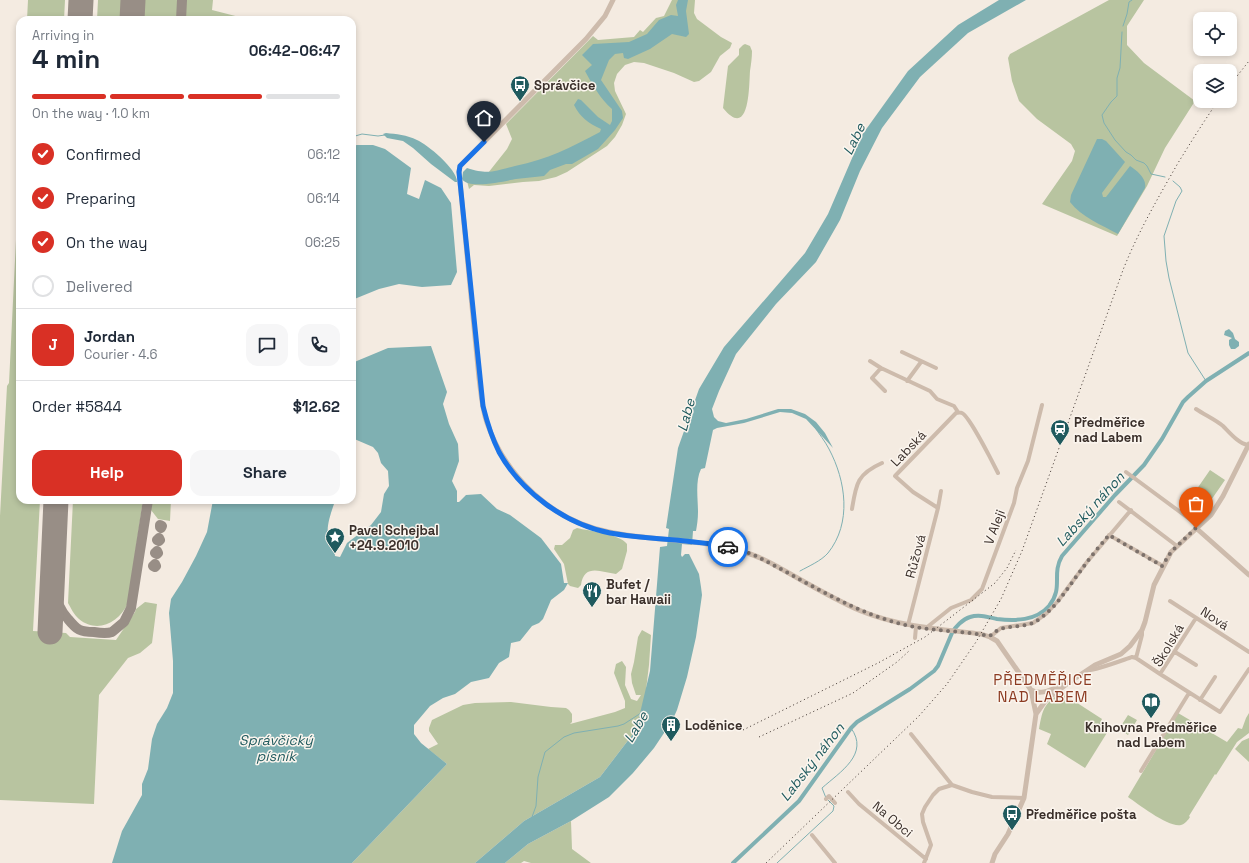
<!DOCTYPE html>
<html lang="en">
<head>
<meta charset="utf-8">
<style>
	:root { --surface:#fff; --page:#f6f6f7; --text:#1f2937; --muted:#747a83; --line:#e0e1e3; --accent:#d93025 }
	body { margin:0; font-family:"Space Grotesk",sans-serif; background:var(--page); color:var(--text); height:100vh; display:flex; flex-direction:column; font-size:15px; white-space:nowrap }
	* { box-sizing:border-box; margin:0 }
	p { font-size:13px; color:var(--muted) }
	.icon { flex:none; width:22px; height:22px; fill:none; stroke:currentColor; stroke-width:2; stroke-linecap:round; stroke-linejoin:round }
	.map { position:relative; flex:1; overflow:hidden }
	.side { position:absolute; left:16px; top:16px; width:340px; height:488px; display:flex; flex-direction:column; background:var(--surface); border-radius:12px; box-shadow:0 2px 6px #0003 }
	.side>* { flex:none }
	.tools { position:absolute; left:1193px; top:12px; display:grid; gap:8px }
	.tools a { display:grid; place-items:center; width:44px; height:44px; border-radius:8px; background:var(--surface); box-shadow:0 2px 6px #0003; font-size:20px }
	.pin { position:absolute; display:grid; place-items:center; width:34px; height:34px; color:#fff; margin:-41px -17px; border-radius:50% 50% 50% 0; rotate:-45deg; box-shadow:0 0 4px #0007 }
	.pin .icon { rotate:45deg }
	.courier { position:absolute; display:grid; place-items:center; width:40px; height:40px; margin:-20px; border:3px solid #1a73e8; border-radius:50%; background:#fff; color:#222; box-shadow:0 1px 5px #0007 }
	.headline em { font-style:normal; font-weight:600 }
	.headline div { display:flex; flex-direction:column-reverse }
	.headline { display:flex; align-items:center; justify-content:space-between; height:68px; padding:0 16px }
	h1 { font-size:26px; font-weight:600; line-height:30px }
	.bar { display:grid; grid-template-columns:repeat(4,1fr); gap:6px 4px; align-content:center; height:48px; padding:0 16px }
	.bar i { height:5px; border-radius:3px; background:var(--line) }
	.bar .on { background:var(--accent) }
	.bar p { grid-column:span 4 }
	.line { display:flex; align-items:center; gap:10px; padding:0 16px; border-top:1px solid var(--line) }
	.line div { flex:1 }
	.round { display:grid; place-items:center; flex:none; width:42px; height:42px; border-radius:12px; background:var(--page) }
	ol { padding:0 16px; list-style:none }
	li { display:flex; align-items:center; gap:12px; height:44px }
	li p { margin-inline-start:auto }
	li .icon { padding:4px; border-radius:50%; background:var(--accent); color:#fff; stroke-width:4 }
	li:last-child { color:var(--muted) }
	li i { width:22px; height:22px; border:2px solid var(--line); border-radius:50% }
	.cta { display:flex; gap:8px; margin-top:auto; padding:8px 16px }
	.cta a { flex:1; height:46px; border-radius:12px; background:var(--accent); color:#fff; font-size:16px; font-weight:600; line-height:46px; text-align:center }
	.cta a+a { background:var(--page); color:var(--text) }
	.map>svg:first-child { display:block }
</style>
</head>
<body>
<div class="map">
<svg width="1249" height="863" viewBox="0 0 1249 863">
	<rect width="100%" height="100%" fill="#f4ebe1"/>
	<path fill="#b8c4a0" d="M28 0H65L64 20H27Z
		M98 0H178L177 20H97Z
		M186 0H213L212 10 251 20H185Z
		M672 0H695L694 13 697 19 721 37 732 43 730 48 720 56 711 72 699 81 694 82 674 73 644 63 634 62 625 65 617 74 614 83 615 91 626 114 622 125 615 137 607 146 567 172 556 177 539 181 523 182 489 186 474 185 469 189 465 173H488L507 149 512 139 506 124 593 36 598 40 634 37 640 30 643 32 656 18 664 16Z
		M1109 0H1144L1127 26V45L1144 63 1195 101 1165 148 1147 186 1117 236 1042 204 1072 161 1075 151 1071 144 1037 119 1019 101 1012 81 1008 58 1010 54Z
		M745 44 750 46 752 51C752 58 751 64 750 71 749 85 750 141 723 108L728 66 739 55V49L743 45Z
		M20 158V500H40L33 631 66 633 70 637 116 640 135 612 136 609 145 602 157 604 152 643 140 653 128 658 99 695 94 804 0 800V516L7 386 9 383Z
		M1210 470 1225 480 1198 519 1183 509Z
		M73 500H143L128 603C119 623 97 634 79 619 74 615 71 608 68 603Z
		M152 500H171L170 521 158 519 151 510Z
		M577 528C589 531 620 534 627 544V551L622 569 616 574C601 572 584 563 581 585L578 588 570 586 568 584 564 564 554 549 555 545H562L570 538 573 530Z
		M642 630 651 635 649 665 646 690 647 689 636 730 600 777 524 821 475 863H352L447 764 428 749 438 744 429 731V728L432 720 463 705 475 703 511 702 551 707 566 708 569 710 572 714V722L570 724 615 712 625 708V701L614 673 616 664 622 661 626 667 625 685 631 699 637 701 641 695H636L632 683 631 674 634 662 638 637Z
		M1063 691 1068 697 1102 719 1101 721 1110 728 1085 768 1047 744 1051 734 1039 729C1043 707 1044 704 1063 691Z
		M1178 713 1227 742 1238 728 1242 729 1246 718 1249 713V733L1237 742 1216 775 1215 774 1189 816 1190 817C1188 820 1185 824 1181 825 1169 828 1138 804 1128 797Z
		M1128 715 1137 720 1128 735 1119 729Z
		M1249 738V762L1235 749 1242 741Z
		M571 821 572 849 591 863H531L524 861 521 863H505L528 844Z"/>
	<path fill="#7fb0b2" d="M678 0H688L686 11 689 34 686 37 672 34 650 49 628 59 624 58 623 53 615 54 609 60 601 80 622 111 623 118 615 130 598 149 572 164H566L550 170 544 176C535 177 525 178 516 179 504 181 469 190 462 179L463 172 467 168C489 175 494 171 515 166 548 159 570 148 600 132L601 129C588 123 580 117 574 105L578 99 581 100 598 117 610 125 612 121V109C601 100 592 84 585 71L592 65 582 55 593 44 629 42 647 34 659 20 671 15 678 16 676 5Z
		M999 0H1026L968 33 920 77 882 128 860 171 840 220 816 262 776 304 736 354 719 391 712 409 714 417 718 421 726 423 746 419 778 409H791L805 414 816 422 825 433 833 448 806 419 792 413 780 412 744 423 717 428 713 430 705 468 701 469C695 481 698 499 698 512 698 519 697 525 696 531H693L692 545 682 544 681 555 682 557 685 554H689L699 574 701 587 702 595 696 637 687 677 677 710 672 721 654 748 633 773 609 797 571 821 528 844 505 863H475L524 821 600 777 636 730 650 671 660 547 667 546 669 529 666 528 678 448 699 389 724 347 805 253 828 214 862 135 908 71 958 25Z
		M386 133C396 134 407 135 417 140 427 144 458 170 457 182H455L431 164 413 148 403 141 387 138 383 134Z
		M1097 139H1102L1106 141 1125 162 1102 193 1103 197H1106L1130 166C1137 171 1147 178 1145 188L1118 234C1102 225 1081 217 1070 202L1071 195Z
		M357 145H373L385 149 411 168 407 194 419 199 425 180 441 188 451 203 457 272 451 285 422 287 399 284 379 289 352 300V146Z
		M1229 329 1233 333 1235 339 1239 342V346L1235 349H1231L1229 345V340L1232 338 1224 335 1225 331Z
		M431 346 447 392 443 404 449 424 458 444 459 461 452 481 457 491V502H459L466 495 481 494 497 509 510 515 541 538 561 564 564 583H568L564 590 551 600 543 619 539 623 532 626 520 641 511 643 509 657 499 663 489 678 471 682 455 694 443 698 430 706 414 725V734L421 743 447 764 352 863H112L122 831 142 795V784L148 769 152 739 157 724 167 708 173 693V661L169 613 171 599 182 582 196 556 207 532 213 500H333L334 504C331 513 325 529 329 538 333 547 334 545 335 556L340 557 347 543 371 525 381 512 384 494 389 486 388 471 381 463 378 453 373 447 352 438V363L388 348Z"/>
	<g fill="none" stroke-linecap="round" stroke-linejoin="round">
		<path stroke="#7fb0b2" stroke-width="1" d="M1123 26 1127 14 1129 2 1132 0
			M1122 32 1120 68 1117 78V96L1111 102 1102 115 1104 123 1115 140 1126 152 1131 155 1136 160 1144 163 1147 166 1151 174 1165 177
			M352 137 362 134 378 136 385 135
			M1173 181 1180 187 1182 191 1176 201 1164 236 1166 261 1169 278 1188 353 1206 381
			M800 571C809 566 821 561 828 553 852 523 846 481 829 449 825 441 819 434 814 426
			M826 798 822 788C840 772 870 754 851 728
			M532 817 536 806 538 777 545 752 564 737 574 733 618 726 624 724 641 713
			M777 863 833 811 834 806 828 800"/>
		<path stroke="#7fb0b2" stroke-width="4" d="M733 863 799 801 851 728 857 722 910 689 934 671 938 666 952 633C955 627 963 619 970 617 979 614 988 617 997 619 1015 621 1036 621 1049 606 1064 587 1051 575 1062 556L1115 495 1144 465 1162 439 1183 402 1188 397 1206 381 1249 353"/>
		<path stroke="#988e86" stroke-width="10" d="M181 20 182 0
			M160 525 162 526 161 528 160 527Z
			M159 538 160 540 159 541 157 540Z
			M54 546C53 572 49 598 68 619 77 630 80 632 94 632 100 633 106 634 112 632L124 622 131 608 148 500
			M157 551 158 553 157 554 155 553Z
			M155 564 156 566 155 567 153 566Z"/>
		<path stroke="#988e86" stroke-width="25" d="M80 20 81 0
			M132 20 133 0
			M50 632 56 500"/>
		<path stroke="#cdbbac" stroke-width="4" d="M902 352 936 368
			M870 361 881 368 930 391 937 399 954 406 958 412
			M881 368 872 378 885 391
			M907 381 921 362
			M1196 409C1205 415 1216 420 1223 426 1230 433 1238 443 1248 445
			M1126 472 1195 523 1196 528
			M1119 502 1177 546
			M938 508 913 492 895 476 956 413C959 412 960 412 962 413 969 416 993 463 998 473
			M852 509C856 484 857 474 882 463
			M1109 535 1163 566
			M1170 601 1249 652
			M1196 618 1160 674 1220 712 1249 669
			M908 625 938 508 941 491
			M926 628 951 608 971 600 982 589 1014 503 1017 488 1028 461 1042 405
			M1142 630V635L1136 658 1160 674
			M990 637 1001 628 1033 623 1047 613 1058 601 1087 562 1131 510
			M915 638 916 627
			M1175 652 1196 665
			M1088 670C1094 671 1123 660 1132 657L1136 658
			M1200 700 1215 677
			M911 734 952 785
			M1141 771 1189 693
			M848 792 859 804 926 859
			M826 799 829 796 835 803
			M812 835 835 863
			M924 863 931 845 923 822 922 814 925 807 933 795 939 789 952 785 972 792 992 797 1024 798"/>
		<path stroke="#cdbbac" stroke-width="5" d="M613 0 605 16 586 39 460 166 459 172 479 378C481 393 482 409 487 423 506 477 552 521 609 532 655 542 705 538 750 554 760 557 769 562 778 567 805 582 833 599 861 611 900 627 940 629 981 634L990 637 997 641 1031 690 1036 714 1024 798 1008 834 995 854 992 863
			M1196 528 1249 575
			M1031 690C1041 696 1052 689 1062 685
			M1036 714 1046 700 1068 683 1095 665 1121 654 1130 646 1142 630 1145 622 1154 585 1171 552 1211 515 1223 496 1249 444"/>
		<path stroke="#3b302b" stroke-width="1" stroke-dasharray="1 3" stroke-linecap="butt" d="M1230 85 1249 61
			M743 730 878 663 925 637 995 583 1007 568 1016 550
			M759 737 853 693 897 662 909 651
			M766 863 919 716 947 684 976 642 1001 599 1022 551 1123 270C1138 232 1158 198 1178 163 1191 142 1204 121 1218 101"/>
	</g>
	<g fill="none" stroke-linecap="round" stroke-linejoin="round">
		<path stroke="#7c716b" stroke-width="4" stroke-dasharray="0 7.2" d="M728 547 752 554 762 559C810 584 856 614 909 626 935 631 963 631 990 636 1005 621 1023 631 1038 620 1057 607 1068 587 1082 569 1090 557 1100 546 1109 535L1162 566 1171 552 1196 528"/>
		<path stroke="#1a73e8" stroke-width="5" d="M484 142 460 166 459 172 483 406C487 422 492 438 499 452 521 492 565 524 610 533 649 540 689 539 728 547"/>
	</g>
	<defs>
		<symbol id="bus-pin" viewBox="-11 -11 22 30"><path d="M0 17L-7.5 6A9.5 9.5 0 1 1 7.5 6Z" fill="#1f5a5e" stroke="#fbf5ee"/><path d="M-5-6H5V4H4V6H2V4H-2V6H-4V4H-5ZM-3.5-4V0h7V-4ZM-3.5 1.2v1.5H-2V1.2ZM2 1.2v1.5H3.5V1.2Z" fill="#fff"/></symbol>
		<symbol id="station-pin" viewBox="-11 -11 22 30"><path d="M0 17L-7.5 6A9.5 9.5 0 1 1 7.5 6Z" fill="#1f5a5e" stroke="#fbf5ee"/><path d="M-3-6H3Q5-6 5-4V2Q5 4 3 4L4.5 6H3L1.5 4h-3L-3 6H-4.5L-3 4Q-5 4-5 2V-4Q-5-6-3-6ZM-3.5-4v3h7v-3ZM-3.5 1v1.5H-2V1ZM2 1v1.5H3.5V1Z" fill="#fff"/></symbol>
		<symbol id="sight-pin" viewBox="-11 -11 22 30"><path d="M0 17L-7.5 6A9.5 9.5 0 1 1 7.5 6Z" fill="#1f5a5e" stroke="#fbf5ee"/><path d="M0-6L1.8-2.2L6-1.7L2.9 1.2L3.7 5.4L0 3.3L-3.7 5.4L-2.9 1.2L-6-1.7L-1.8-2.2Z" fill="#fff"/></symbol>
		<symbol id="restaurant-pin" viewBox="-11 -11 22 30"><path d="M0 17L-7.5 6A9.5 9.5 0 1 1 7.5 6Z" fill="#1f5a5e" stroke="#fbf5ee"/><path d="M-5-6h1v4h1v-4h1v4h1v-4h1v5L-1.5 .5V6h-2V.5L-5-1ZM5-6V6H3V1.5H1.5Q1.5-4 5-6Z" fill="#fff"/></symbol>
		<symbol id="library-pin" viewBox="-11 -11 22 30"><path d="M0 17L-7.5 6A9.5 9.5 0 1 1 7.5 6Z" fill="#1f5a5e" stroke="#fbf5ee"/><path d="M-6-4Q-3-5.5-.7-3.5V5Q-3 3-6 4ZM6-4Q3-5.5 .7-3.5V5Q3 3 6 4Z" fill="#fff"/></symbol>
		<symbol id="building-pin" viewBox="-11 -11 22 30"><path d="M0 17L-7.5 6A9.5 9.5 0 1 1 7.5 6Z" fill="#1f5a5e" stroke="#fbf5ee"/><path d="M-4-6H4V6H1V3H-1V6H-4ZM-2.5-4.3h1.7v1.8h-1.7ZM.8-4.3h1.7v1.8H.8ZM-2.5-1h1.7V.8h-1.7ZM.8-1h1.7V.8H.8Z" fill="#fff"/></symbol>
	</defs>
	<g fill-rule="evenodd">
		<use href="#bus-pin" x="509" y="74" width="22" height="30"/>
		<use href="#station-pin" x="1049" y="418" width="22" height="30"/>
		<use href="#sight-pin" x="324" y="526" width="22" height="30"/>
		<use href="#restaurant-pin" x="581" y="580" width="22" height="30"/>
		<use href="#library-pin" x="1140" y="691" width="22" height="30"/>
		<use href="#building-pin" x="660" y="714" width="22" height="30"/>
		<use href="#bus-pin" x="1001" y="803" width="22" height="30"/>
	</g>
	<g text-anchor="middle" stroke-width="3" stroke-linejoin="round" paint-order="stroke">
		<g font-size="13" font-weight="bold" fill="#3b302b" stroke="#fbf5ee" text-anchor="start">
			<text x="534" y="90">Správčice</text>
			<text x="1074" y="427">Předměřice<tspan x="1074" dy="15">nad Labem</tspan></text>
			<text x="349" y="535">Pavel Schejbal<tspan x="349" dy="15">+24.9.2010</tspan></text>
			<text x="606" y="589">Bufet /<tspan x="606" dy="15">bar Hawaii</tspan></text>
			<text x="685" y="730">Loděnice</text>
			<text x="1151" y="732" text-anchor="middle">Knihovna Předměřice<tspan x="1151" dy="15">nad Labem</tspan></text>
			<text x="1026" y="819">Předměřice pošta</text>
		</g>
		<g font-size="13" fill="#3b302b" stroke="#fbf5ee">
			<text transform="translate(908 448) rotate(-46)" y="5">Labská</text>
			<text transform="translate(994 527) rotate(-69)" y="5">V Aleji</text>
			<text transform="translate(915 556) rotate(-75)" y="5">Růžová</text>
			<text transform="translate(1215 618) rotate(33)" y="5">Nová</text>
			<text transform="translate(1168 645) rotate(-59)" y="5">Školská</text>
			<text transform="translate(893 819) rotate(40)" y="5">Na Obci</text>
		</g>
		<g font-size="14" font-style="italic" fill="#1f5a5e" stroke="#fbf5ee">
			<text transform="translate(854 139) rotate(-64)" y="5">Labe</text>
			<text transform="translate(686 415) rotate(-75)" y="5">Labe</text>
			<text transform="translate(1090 509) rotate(-48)" y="5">Labský náhon</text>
			<text transform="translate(636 727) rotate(-59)" y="5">Labe</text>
			<text x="276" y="745">Správčický<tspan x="276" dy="16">písník</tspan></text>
			<text transform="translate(812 762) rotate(-52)" y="5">Labský náhon</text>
		</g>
		<g font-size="15" letter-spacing="1" fill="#8c3b22" stroke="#fbf5ee">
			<text x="1043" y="685">PŘEDMĚŘICE<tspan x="1043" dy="17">NAD LABEM</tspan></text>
		</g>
	</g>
</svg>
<div class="tools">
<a><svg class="icon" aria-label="locate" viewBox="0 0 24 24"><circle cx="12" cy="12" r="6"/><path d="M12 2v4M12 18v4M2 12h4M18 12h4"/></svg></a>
<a><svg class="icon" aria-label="layers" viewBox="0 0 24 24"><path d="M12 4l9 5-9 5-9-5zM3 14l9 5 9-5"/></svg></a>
</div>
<div class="pin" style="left:1196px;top:528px;background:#ea580c"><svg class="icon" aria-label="bag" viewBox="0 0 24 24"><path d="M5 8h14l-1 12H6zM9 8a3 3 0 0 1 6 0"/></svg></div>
<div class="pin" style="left:484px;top:142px;background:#1f2937"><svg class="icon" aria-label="home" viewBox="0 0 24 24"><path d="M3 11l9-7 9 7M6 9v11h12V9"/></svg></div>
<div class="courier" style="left:728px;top:547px"><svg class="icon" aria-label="car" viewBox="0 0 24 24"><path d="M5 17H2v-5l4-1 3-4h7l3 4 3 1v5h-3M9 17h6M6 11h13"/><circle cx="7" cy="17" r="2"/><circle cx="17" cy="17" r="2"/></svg></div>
<section class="side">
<div class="headline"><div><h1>4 min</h1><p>Arriving in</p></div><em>06:42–06:47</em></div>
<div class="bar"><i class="on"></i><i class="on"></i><i class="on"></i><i></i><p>On the way · 1.0 km</p></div>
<ol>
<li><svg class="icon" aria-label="check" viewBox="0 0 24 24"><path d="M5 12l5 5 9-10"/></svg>Confirmed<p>06:12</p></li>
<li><svg class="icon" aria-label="check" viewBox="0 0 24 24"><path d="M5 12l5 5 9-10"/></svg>Preparing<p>06:14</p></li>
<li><svg class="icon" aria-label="check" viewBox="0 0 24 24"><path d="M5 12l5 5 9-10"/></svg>On the way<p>06:25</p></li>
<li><i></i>Delivered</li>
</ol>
<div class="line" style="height:72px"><b class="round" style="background:var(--accent);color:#fff">J</b><div><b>Jordan</b><p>Courier · 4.6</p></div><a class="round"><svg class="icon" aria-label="chat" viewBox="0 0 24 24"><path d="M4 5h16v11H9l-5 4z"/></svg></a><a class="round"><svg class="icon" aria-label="phone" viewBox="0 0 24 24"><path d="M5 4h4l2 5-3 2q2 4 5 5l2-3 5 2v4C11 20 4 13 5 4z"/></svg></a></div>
<div class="line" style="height:52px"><div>Order #5844</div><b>$12.62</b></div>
<div class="cta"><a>Help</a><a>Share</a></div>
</section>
</div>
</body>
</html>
